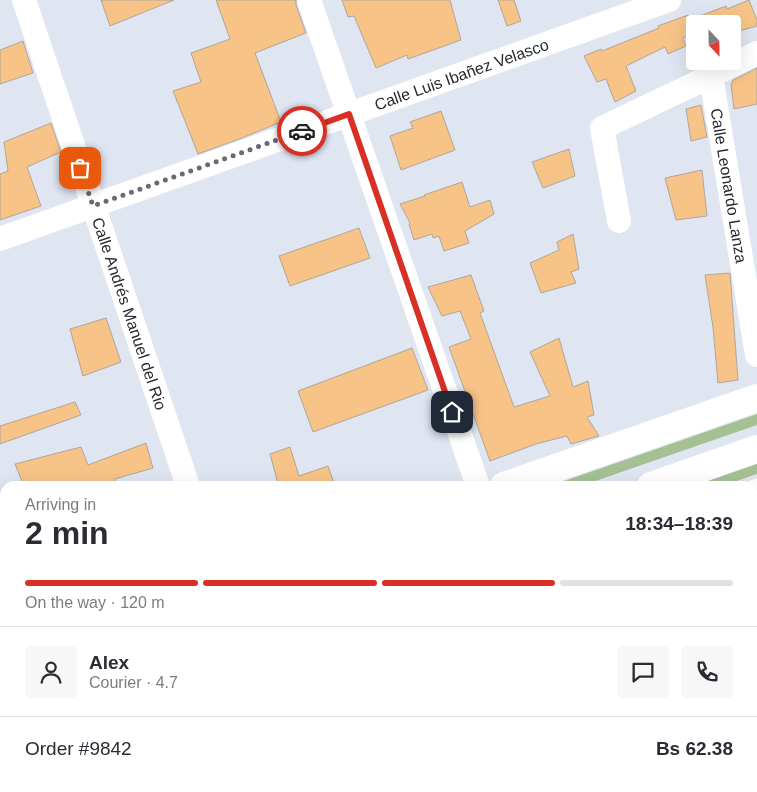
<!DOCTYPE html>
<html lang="en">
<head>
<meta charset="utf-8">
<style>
	:root { --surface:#fff; --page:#f7f7f7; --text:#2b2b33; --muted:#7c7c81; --line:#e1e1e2; --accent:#d93025 }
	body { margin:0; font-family:Arial,sans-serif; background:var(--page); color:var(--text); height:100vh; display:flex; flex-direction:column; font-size:19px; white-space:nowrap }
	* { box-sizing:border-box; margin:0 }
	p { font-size:16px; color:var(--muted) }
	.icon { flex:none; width:28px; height:28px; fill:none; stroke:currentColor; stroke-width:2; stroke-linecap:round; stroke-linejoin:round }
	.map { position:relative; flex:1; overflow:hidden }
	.details { position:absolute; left:0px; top:481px; width:758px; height:311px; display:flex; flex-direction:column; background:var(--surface); border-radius:15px 15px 0 0; box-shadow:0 5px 20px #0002 }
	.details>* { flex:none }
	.needle { width:32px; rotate:158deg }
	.buttons { position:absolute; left:686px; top:15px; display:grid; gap:10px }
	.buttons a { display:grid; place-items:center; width:55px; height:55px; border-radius:5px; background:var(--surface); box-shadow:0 5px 20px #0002; font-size:25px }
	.pin { position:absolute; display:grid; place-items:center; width:42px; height:42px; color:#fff; margin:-21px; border-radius:10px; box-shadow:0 2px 8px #0006 }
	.courier { position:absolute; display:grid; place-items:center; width:50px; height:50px; margin:-25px; border:4px solid #d93025; border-radius:50%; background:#fff; color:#222; box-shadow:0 1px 6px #0007 }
	.summary em { font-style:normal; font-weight:700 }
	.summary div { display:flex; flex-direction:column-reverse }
	.summary { display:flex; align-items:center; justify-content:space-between; height:85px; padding:0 25px }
	h1 { font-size:32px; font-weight:700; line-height:38px }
	.bar { display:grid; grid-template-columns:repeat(4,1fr); gap:8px 5px; align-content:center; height:60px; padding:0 25px }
	.bar i { height:6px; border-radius:4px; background:var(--line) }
	.bar .active { background:var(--accent) }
	.bar p { grid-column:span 4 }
	.line { display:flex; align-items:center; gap:12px; padding:0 25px; border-top:1px solid var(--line) }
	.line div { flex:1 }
	.round { display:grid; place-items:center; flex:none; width:52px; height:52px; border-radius:5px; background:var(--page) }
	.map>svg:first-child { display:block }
</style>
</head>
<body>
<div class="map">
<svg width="757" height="792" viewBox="0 0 757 792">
	<rect width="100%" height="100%" fill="#dfe6f1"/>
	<path fill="#a5c194" d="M757 414V425L581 486H550Z
		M757 463V474L722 486H691Z"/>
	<path fill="#f7c387" stroke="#afa69d" d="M101 0H174L110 26Z
		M216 0H296V5L306 33 255 53 281 122 242 138 198 154 173 91 201 82 191 53 230 39Z
		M342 0H450L461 40 408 59 407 55 376 68 354 16 348 17Z
		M498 0H514L521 21 507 26Z
		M749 0 757 20V26L732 33V24H691L695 32 683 38 686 46 668 54 665 47 626 66 636 91 615 102 606 79 597 82 584 56 601 49 602 51 659 28 658 26 688 15 690 20 726 6 727 9Z
		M23 41 33 73 0 84V50Z
		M757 68V104L734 109 731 85 733 80Z
		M701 105 707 137 691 141 686 109Z
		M441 111 455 150 401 170 390 136 413 128 410 122Z
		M51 123 61 152 27 167 41 206 0 220V174L8 171 4 142Z
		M569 149 575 176 543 188 532 162Z
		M702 170 707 216 676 220 665 178Z
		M462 182 470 207 490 200 494 214 465 231 469 243 444 251 439 236 433 238 432 234 414 240 409 224 410 223 400 204 425 196 424 195Z
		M359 228 370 258 290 286 279 256Z
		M573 234 579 269 571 272 576 283 541 293 530 263 559 250 557 242Z
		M730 273 738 380 718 383 713 327 705 275Z
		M471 275 484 311 480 313 514 407 550 396 530 352 559 338 573 387 588 381 594 415 587 417 599 436 571 444 567 436 536 444 490 461 449 347 471 339 460 311 442 316 428 287Z
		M106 318 121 362 83 376 70 329Z
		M412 348 428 390 313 432 298 391Z
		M75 402 81 415 0 444V426Z
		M146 443 153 468 115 479 117 486H24L15 464 81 447 88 465Z
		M290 447 299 476 328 466 335 486H277L278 484 270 454Z"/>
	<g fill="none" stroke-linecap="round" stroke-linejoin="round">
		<g stroke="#fff" stroke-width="24">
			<path id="s1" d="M24 0 188 486"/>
			<path d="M309 0 478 486"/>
			<path id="s2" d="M711 76 757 355"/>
			<path d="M619 221 602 128 711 76 757 53"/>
			<path id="s3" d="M0 239 669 0"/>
			<path d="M0 514 5 529"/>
			<path d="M752 708 757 706"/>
			<path d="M94 788V792"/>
			<path d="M321 788V792"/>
		</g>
		<path stroke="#fff" stroke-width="28" d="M504 486 757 398
			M752 546 757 544
			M0 664 5 662
			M622 788V792
			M61 792 74 788"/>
		<path stroke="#fff" stroke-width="28" d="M651 486 757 449
			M752 495 757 493
			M0 715 5 713
			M0 758 5 756"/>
	</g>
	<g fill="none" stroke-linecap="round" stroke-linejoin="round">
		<path stroke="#676b72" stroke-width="5" stroke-dasharray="0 9" d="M80 168 93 206 302 131"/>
		<path stroke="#d93025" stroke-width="6" d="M302 131 349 114 452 412"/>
	</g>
	<g text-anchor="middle" stroke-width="4.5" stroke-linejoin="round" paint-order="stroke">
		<g font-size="16" fill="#26292d" stroke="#dfe6f1">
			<text dy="6" stroke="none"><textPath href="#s3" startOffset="490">Calle Luis Ibañez Velasco</textPath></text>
			<text dy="6" stroke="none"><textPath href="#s2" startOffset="111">Calle Leonardo Lanza</textPath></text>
			<text dy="6" stroke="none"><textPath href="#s1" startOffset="331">Calle Andrés Manuel del Rio</textPath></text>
		</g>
	</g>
</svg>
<div class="buttons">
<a><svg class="needle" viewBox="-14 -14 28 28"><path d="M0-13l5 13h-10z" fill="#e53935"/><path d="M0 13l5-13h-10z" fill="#7c7c81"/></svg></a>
</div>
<div class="pin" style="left:80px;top:168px;background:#ea580c"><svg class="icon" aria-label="bag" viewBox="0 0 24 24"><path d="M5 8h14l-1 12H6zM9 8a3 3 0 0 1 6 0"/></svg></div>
<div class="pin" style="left:452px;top:412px;background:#1f2937"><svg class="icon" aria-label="home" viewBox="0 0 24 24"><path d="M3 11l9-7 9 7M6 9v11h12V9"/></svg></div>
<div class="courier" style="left:302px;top:131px"><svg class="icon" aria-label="car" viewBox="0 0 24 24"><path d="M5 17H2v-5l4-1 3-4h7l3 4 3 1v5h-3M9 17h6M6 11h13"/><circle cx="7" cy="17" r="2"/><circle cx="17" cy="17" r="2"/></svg></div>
<section class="details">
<div class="summary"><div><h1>2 min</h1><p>Arriving in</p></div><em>18:34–18:39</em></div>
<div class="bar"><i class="active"></i><i class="active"></i><i class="active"></i><i></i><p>On the way · 120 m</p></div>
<div class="line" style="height:90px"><a class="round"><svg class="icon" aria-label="person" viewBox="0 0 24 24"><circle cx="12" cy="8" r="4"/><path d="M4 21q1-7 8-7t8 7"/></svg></a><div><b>Alex</b><p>Courier · 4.7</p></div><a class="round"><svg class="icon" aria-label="chat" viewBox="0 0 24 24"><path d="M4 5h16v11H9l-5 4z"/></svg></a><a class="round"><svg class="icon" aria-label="phone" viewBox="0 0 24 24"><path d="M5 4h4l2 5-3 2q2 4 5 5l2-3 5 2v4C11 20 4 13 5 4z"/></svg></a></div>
<div class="line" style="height:65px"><div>Order #9842</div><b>Bs 62.38</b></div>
</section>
</div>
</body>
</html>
